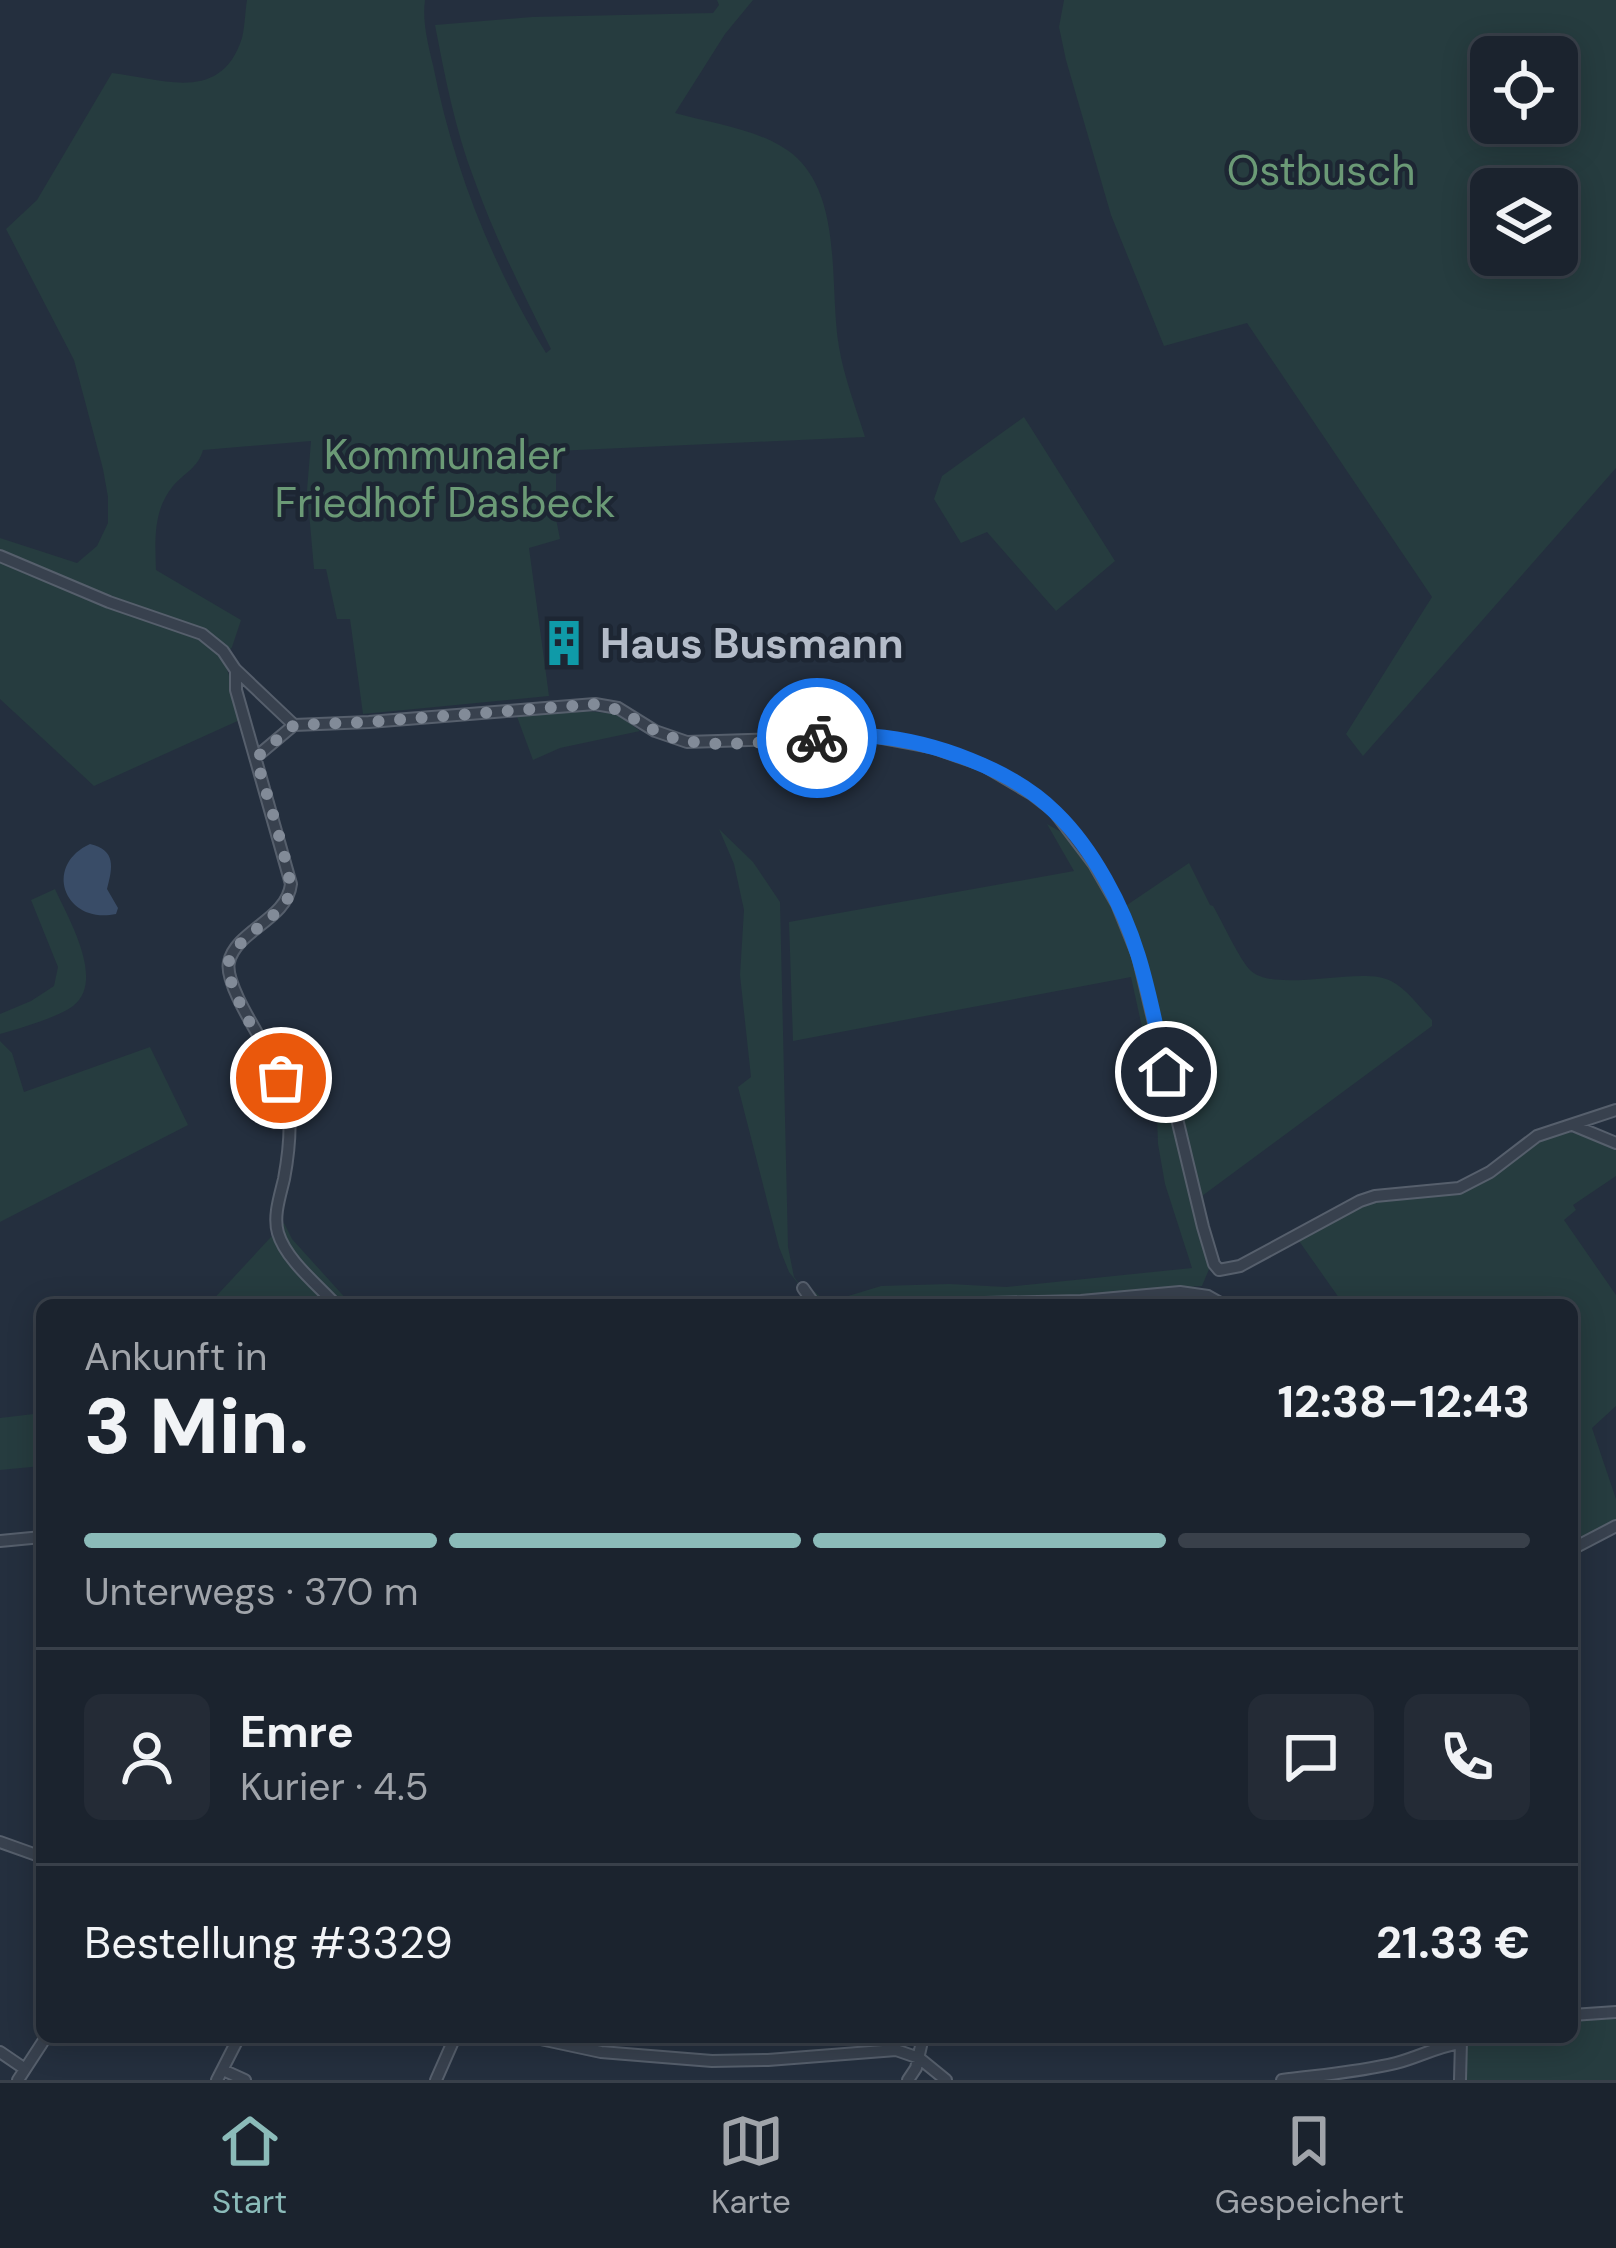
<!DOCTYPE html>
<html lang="de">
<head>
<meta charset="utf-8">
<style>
	:root { --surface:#1b232e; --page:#242b36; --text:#f1f3f6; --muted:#a0a4aa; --line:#39404a; --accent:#8bbbb9 }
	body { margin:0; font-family:"DM Sans",sans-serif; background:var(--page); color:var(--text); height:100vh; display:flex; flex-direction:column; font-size:45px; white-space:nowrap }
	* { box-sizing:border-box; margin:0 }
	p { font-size:39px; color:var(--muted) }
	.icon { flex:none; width:66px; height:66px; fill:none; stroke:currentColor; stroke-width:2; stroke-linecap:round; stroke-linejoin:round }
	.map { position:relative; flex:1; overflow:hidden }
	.side { position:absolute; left:36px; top:1299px; width:1542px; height:744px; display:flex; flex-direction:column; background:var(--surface); border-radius:18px; box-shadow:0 6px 30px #0003,0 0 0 3px var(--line) }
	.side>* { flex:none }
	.buttons { position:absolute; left:1470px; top:36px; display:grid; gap:24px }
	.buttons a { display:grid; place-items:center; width:108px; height:108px; border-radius:18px; background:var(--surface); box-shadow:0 6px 30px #0003,0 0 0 3px var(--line); font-size:60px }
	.pin { position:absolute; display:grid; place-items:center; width:102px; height:102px; color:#fff; margin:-51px; border:6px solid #fff; border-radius:50%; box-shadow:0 3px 12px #0007 }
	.courier { position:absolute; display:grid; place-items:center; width:120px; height:120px; margin:-60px; border:9px solid #1a73e8; border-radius:50%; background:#fff; color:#222; box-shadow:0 3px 15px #0007 }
	.overview em { font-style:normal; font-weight:800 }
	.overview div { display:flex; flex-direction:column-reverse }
	.overview { display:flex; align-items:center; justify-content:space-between; height:204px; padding:0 48px }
	h1 { font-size:78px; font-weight:800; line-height:90px }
	.bar { display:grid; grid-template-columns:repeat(4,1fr); gap:18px 12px; align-content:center; height:144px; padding:0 48px }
	.bar i { height:15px; border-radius:9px; background:var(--line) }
	.bar .on { background:var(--accent) }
	.bar p { grid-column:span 4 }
	.line { display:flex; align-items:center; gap:30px; padding:0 48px; border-top:3px solid var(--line) }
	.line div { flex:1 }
	.round { display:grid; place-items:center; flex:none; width:126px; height:126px; border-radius:18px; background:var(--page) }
	.dock { display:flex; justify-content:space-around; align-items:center; height:168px; border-top:3px solid var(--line); background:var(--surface); font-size:33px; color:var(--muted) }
	.dock a { display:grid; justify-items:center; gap:6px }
	.dock .on { color:var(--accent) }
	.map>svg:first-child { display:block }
</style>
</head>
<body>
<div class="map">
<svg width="1616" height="2080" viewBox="0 0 1616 2080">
	<rect width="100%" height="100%" fill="#242f3e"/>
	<path fill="#263c3f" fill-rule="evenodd" d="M247 0H425C422 21 428 44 433 65 453 167 492 265 546 353L551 349C523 293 495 238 474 179 455 129 445 77 435 25L532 17 713 13 719 5 717 0H753L725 34 675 113C714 124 767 130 797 158 843 202 829 289 839 347 844 377 856 408 865 437L556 451V519L560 539 529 548 549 696 363 714 350 619H337L326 569H314L307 490 311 441 203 450C198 468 184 473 173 486 153 510 155 540 156 570L241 620 232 647 224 659 242 719 94 786 0 699V538L77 563 97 546 108 523V497L103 469 74 360 6 229 37 200 112 73C163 79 221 104 242 38 245 26 245 12 247 0Z
		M1064 0H1616V468L1363 756 1346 734 1432 597 1247 323 1164 346 1111 215 1066 60 1059 27ZM1491 57H1557V123H1491ZM1491 189H1557V255H1491Z
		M1024 417 1115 561 1056 611 987 532 961 543 934 499 942 476Z
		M585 711 617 714 640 731 560 748 533 760 516 714Z
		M1047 824 1070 837 1115 909 1127 905 1189 863 1210 905 1213 906C1222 921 1240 961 1251 971 1278 994 1362 965 1391 981 1407 989 1420 1008 1432 1020V1026L1202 1196 1215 1255 1202 1286 1082 1295 819 1305 810 1291H814L824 1300H835L881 1286 949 1284 1006 1287 1192 1268 1165 1184 1158 1144 1156 1091 1131 977 793 1041 789 922 1074 871Z
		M719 829 753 862 780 902 788 1247 794 1277 815 1305 789 1272 779 1247 738 1087 751 1077 740 975 744 910 734 864Z
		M55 889C68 918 106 981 73 1006 59 1017 18 1029 0 1034V1014L31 1001 54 986 58 967 31 900Z
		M0 1041 12 1053 24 1092 150 1047 188 1125 0 1222Z
		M1563 1132 1581 1134 1616 1150V1176L1573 1205 1576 1210 1564 1220 1616 1295V1406L1592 1428 1616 1499V1522L1572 1543V1305H1344L1299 1241 1360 1205 1384 1197 1444 1195 1500 1170 1548 1136Z
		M284 1223 292 1239 349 1302 346 1305H208Z
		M42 1413V1466L0 1470V1418Z
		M1616 2015V2080H1467L1466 2037H1572V2018Z"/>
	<path fill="#394c67" d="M90 844C116 850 113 867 107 889L118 908 116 914C65 925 42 866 90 844Z"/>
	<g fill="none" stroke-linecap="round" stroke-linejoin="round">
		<defs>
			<path id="street" d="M0 556 109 602 202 634 223 651 235 669 294 725 369 722 595 704 618 708 655 731 687 742 872 736 931 747 983 765 1032 794 1054 811 1094 864 1117 904 1138 956 1203 1227 1214 1264 1219 1270
				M236 670V690L291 884C287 920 236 930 229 962 223 986 271 1052 282 1078 294 1109 290 1147 284 1179 280 1196 273 1216 278 1233 286 1260 318 1285 336 1305
				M256 757 294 725
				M1575 1126 1616 1143
				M1219 1270 1240 1266 1360 1201 1375 1196 1459 1188 1490 1172 1537 1136 1616 1110
				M803 1288 815 1305
				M893 1305 1081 1301 1180 1292 1208 1296 1224 1305
				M0 1541 42 1537
				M1572 1549 1616 1526
				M0 1842 42 1857
				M1572 2015 1616 2012
				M531 2037 601 2052 712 2061 768 2060 896 2050 919 2058 946 2080
				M0 2052 25 2069
				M223 2070 245 2080
				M18 2080 46 2037
				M217 2080 239 2037
				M436 2080 455 2037
				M908 2080 916 2068 923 2037
				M1282 2080C1320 2075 1359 2072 1396 2063 1419 2057 1438 2046 1461 2043
				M1460 2080 1461 2041"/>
		</defs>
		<use href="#street" stroke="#565f6c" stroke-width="14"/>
		<use href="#street" stroke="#38414e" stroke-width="10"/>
	</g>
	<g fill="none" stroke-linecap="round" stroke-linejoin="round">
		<path stroke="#828b98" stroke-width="12" stroke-dasharray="0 21.6" d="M281 1078C269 1054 222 984 229 961 233 947 249 936 260 926 270 917 287 907 290 892 294 878 262 779 256 758L294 725 369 722 596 704C626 708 645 730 674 738 715 750 774 740 817 738"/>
		<path stroke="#1a73e8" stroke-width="15" d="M817 738C835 738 854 735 872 736 933 741 1012 769 1056 813 1093 849 1123 906 1138 955 1150 993 1157 1033 1166 1072"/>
	</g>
	<defs>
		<symbol id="building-bare" viewBox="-9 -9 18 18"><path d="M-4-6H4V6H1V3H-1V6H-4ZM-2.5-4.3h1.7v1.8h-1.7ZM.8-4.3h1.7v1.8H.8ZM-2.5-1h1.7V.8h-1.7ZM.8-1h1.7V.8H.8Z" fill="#0f9aa8" stroke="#1d2633" stroke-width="2.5" paint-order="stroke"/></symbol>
	</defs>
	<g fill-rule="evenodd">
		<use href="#building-bare" x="531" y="610" width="66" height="66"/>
	</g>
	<g text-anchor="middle" stroke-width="9" stroke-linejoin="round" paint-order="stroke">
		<g font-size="42" fill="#6b9a76" stroke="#1d2633">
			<text x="1321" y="185">Ostbusch</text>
			<text x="445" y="469">Kommunaler<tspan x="445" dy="48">Friedhof Dasbeck</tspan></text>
		</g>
		<g font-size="42" font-weight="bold" fill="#b4bcc9" stroke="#1d2633" text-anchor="start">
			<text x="600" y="658">Haus Busmann</text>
		</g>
	</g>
</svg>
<div class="buttons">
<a><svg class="icon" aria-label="locate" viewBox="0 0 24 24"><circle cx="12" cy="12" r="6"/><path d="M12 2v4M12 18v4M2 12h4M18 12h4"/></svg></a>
<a><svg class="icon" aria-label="layers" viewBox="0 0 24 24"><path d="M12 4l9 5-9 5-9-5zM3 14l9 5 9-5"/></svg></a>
</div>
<div class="pin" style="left:281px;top:1078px;background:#ea580c"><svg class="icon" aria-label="bag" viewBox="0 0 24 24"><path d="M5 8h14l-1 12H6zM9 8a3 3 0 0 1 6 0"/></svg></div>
<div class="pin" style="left:1166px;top:1072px;background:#1f2937"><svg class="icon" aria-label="home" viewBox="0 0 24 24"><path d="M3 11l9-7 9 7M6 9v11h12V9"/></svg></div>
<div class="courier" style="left:817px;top:738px"><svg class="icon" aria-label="bike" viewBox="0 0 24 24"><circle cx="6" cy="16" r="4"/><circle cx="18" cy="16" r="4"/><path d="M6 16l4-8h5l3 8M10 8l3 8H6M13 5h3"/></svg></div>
<section class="side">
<div class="overview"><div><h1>3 Min.</h1><p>Ankunft in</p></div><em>12:38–12:43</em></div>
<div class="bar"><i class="on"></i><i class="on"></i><i class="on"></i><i></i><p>Unterwegs · 370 m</p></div>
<div class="line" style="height:216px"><a class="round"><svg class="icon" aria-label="person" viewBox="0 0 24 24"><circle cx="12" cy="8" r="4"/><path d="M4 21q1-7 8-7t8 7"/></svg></a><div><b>Emre</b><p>Kurier · 4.5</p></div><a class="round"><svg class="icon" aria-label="chat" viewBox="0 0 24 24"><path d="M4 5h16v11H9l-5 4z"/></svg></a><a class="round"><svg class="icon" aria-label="phone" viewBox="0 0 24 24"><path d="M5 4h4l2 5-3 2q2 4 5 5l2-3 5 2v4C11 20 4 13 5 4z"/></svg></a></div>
<div class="line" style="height:156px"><div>Bestellung #3329</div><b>21.33 €</b></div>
</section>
</div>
<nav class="dock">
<a class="on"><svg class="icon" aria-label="home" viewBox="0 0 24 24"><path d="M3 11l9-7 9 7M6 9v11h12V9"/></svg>Start</a>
<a><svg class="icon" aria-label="map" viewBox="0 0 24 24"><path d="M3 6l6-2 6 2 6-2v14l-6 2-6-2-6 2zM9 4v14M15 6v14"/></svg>Karte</a>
<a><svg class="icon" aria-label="saved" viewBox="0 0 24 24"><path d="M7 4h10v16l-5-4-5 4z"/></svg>Gespeichert</a>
</nav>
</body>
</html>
